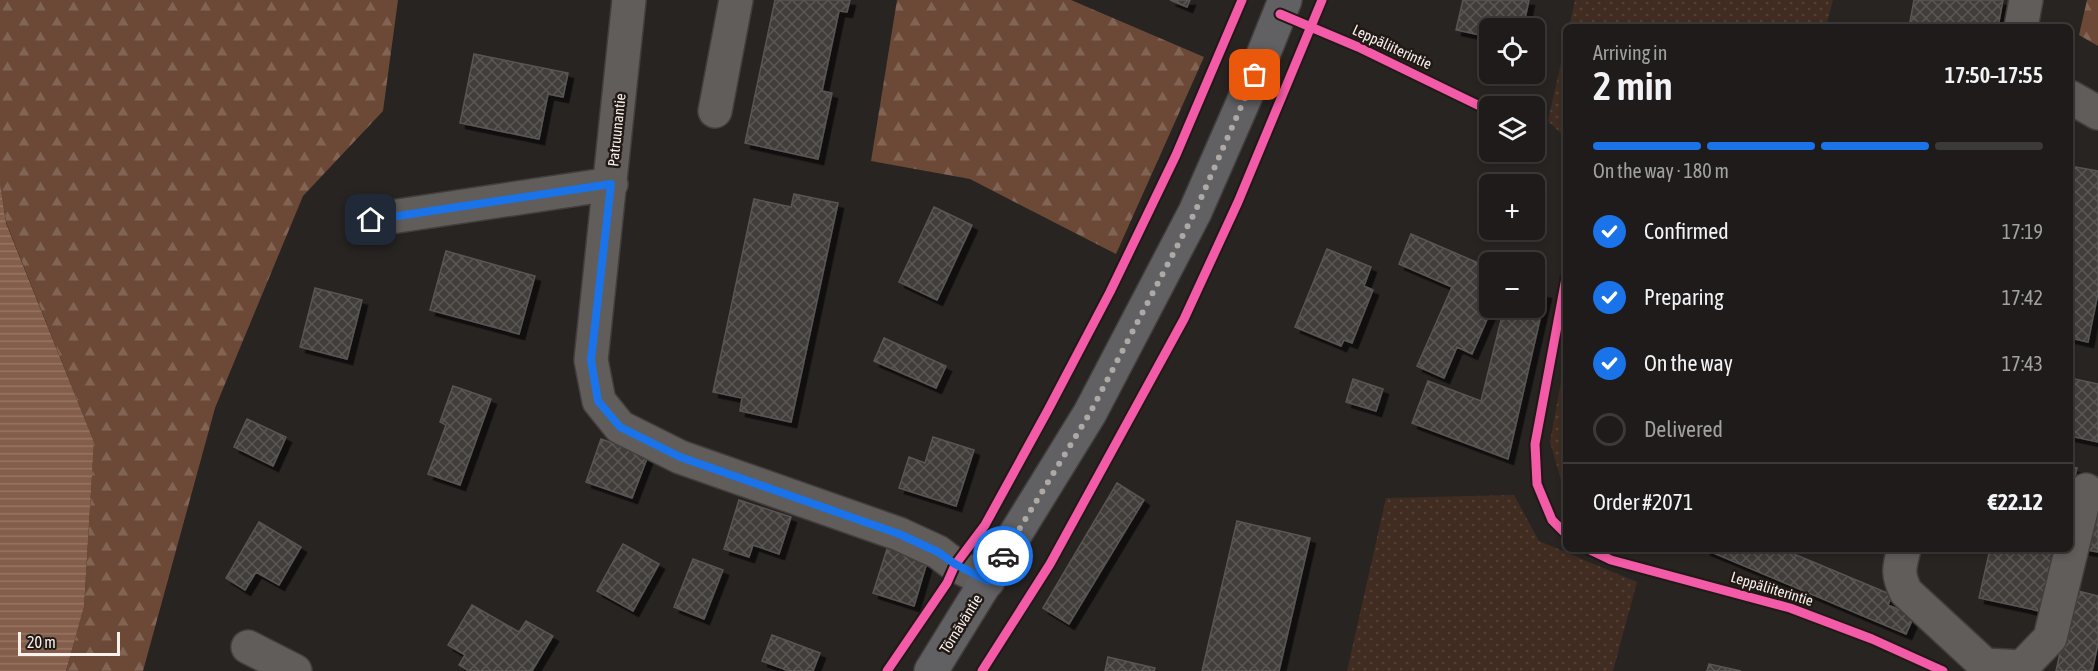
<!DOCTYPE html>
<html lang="en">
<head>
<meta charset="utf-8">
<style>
	:root { --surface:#1e1b1a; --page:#2b2827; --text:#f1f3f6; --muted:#a1a1a2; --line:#3c3939; --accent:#1a73e8 }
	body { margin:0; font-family:"Asap Condensed",sans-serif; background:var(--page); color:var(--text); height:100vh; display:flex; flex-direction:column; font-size:22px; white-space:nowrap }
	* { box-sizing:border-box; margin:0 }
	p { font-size:20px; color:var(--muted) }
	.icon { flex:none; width:33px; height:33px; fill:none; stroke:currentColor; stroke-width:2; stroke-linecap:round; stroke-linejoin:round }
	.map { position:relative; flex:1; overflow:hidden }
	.sheet { position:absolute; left:1563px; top:24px; width:510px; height:528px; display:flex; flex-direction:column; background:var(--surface); border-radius:9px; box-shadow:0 3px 9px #0003,0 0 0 2px var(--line) }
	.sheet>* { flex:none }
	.controls { position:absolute; left:1479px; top:18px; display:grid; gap:12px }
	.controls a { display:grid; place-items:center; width:66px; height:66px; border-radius:9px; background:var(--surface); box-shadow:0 3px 9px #0003,0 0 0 2px var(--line); font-size:30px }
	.scale { position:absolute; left:18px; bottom:15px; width:102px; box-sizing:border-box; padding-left:6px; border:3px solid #f7f1ed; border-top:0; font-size:16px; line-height:21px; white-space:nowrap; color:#f7f1ed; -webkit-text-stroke:4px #221915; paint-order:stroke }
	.pin { position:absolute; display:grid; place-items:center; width:51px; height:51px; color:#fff; margin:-26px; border-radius:12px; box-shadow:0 3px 9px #0006 }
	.courier { position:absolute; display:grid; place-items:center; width:60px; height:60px; margin:-30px; border:4px solid #1a73e8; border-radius:50%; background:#fff; color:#222; box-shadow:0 2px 8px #0007 }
	.head em { font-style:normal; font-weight:600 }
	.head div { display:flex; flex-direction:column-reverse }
	.head { display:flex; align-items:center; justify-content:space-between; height:102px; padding:0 30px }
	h1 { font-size:39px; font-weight:600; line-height:45px }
	.bar { display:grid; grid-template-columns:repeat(4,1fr); gap:9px 6px; align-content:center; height:72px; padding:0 30px }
	.bar i { height:8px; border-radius:4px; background:var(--line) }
	.bar .active { background:var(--accent) }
	.bar p { grid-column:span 4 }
	.line { display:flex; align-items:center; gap:15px; padding:0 30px; border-top:2px solid var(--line) }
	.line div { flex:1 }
	ol { padding:0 30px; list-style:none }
	li { display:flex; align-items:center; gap:18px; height:66px }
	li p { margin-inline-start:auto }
	li .icon { padding:6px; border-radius:50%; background:var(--accent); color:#fff; stroke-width:4 }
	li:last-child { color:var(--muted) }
	li i { width:33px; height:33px; border:3px solid var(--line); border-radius:50% }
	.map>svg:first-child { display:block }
</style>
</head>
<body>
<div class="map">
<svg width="2098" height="671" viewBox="0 0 2098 671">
	<defs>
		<pattern id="grass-dots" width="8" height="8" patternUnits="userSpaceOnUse" patternTransform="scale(1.5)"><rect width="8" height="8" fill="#402c21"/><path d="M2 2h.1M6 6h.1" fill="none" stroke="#534137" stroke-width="1.8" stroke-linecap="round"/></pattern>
		<pattern id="forest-firs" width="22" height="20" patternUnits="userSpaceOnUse" patternTransform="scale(1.5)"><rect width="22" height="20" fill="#6c4937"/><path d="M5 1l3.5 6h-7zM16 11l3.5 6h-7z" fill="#826454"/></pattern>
		<pattern id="water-rules" width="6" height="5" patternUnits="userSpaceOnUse" patternTransform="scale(1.5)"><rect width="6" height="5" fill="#845e4a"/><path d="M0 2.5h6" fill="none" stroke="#967664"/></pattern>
		<pattern id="building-cross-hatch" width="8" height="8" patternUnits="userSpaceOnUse" patternTransform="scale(1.5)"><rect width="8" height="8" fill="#403c3a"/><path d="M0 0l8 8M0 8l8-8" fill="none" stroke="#5c5957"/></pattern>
		<filter id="shadow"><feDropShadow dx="5.5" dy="5.5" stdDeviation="0" flood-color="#0009"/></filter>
	</defs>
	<rect width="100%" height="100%" fill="#282422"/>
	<path fill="url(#grass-dots)" d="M1575 0H1833L1826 27H1569Z
		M1566 40V138L1548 121Z
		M1566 354V487L1561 480 1550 442Z
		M1514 495 1539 541 1637 582 1613 671H1347L1386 498Z"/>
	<path fill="url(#forest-firs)" d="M0 0H398L383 111 303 196 215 408 143 671H66L84 607 94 442 6 222 0 182Z
		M897 0H1071L1204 57 1116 254 970 179 871 161Z
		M2087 0H2098V46L2079 35Z"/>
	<path fill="url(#water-rules)" d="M0 182 6 223 94 442 84 607 66 671H0Z"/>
	<path fill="url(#building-cross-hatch)" stroke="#595654" stroke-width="1.5" filter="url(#shadow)" d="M775 0H850L847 12 839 11 822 91 832 93 818 159 745 143Z
		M1170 0H1190L1187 7Z
		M1463 0H1529L1523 28H1490V37L1456 30Z
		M1914 0H2003L1998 27H1909Z
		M474 54 568 73 563 97 548 94 539 139 460 123Z
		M2070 166 2098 171V293L2088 342 2070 338Z
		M794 194 838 203 791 422 740 411 742 398 713 392 754 199 791 207Z
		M934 207 972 225 937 300 899 282Z
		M1411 234 1490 268V276L1484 290 1490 293V308H1492L1472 354 1457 347 1444 378 1417 366 1452 287 1399 264Z
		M1327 249 1371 267 1364 286 1373 290 1352 343 1344 340 1341 346 1295 327Z
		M446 251 535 276 519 334 430 310Z
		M315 288 362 300 347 359 300 347Z
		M1534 291 1546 293 1508 459 1412 423 1428 381 1481 401 1504 308H1534Z
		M884 338 946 366 936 388 874 361Z
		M2070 378 2098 384V442L2070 436Z
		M1353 379 1383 389 1376 411 1346 402Z
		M453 386 491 399 460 485 428 474 446 425 440 422Z
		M247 419 286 437 273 466 234 447Z
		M933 437 974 450 956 506 899 488 909 457 925 463Z
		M601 439 648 456 632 498 586 482Z
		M2070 467 2077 468 2070 497Z
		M1117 483 1144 500 1069 624 1043 608Z
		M739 500 791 517 779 554 753 545 749 557 724 549Z
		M2098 501V552L2081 549Z
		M1237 521 1310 538 1279 671H1202Z
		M259 522 301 547 279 585 256 572 245 590 226 578Z
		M623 544 659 564 633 611 597 591Z
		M888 546 928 559 914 606 873 593Z
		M1704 549H1782L1892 595 1888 605 1914 616 1906 634Z
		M1990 549H2058L2044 612 1979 598Z
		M693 559 723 570 704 619 674 607Z
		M2074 590 2098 596V644L2092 671H2056Z
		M472 605 519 632 526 621 553 636 532 671H469L459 665 465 655 448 645Z
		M772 635 820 653 813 671H789L762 661Z
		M1108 657 1155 668 1154 671H1105Z
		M1709 664 1741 671H1707Z"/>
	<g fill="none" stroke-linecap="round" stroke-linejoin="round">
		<defs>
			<path id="minor" d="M629 0 591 360 599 401 620 427 680 457 899 534 938 552 955 565 988 581
				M2021 27 2026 0
				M2070 97 2098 113
				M715 111 736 0
				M371 220 611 184
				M1904 549C1899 568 1897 574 1906 592L1985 665 2022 667 2050 638 2086 490
				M248 647 295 671"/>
			<path id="major" d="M931 671 1090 413 1195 212 1255 75 1285 0"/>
		</defs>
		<use href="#minor" stroke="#433e3d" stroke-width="36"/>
		<use href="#major" stroke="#433e3d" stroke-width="36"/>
		<use href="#minor" stroke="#615d5b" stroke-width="33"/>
		<use href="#major" stroke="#616062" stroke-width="33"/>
		<defs>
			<path id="cycleway" d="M1280 14 1358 47 1490 111
				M1566 278 1535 444 1537 484 1552 520 1566 534
				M1588 549 1611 560 1790 608 1872 639 1943 671
				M887 671 947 583 955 565 985 525 1048 410 1110 292 1176 155 1242 0
				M982 671 1050 564 1184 319 1238 202 1322 0"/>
		</defs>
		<use href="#cycleway" stroke="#221915" stroke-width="13"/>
		<use href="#cycleway" stroke="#f35aa7" stroke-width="9"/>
	</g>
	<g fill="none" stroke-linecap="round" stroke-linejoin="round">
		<path stroke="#afa9a6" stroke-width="6" stroke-dasharray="0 10.8" d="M1003 556 1090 413 1195 212 1255 75"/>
		<path stroke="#1a73e8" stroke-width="8" d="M371 220 611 184 591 360 598 401 620 427 680 457 899 534 938 552 955 564 988 581 1003 556"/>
	</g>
	<g text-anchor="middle" stroke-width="5" stroke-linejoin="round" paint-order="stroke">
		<g font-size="15" fill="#f7f1ed" stroke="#221915">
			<text transform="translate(1392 47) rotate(25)" y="5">Leppäliiterintie</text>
			<text transform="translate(617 130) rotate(-84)" y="5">Patruunantie</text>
			<text transform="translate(1772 589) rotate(17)" y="5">Leppäliiterintie</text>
			<text transform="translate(961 624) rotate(-58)" y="5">Törnäväntie</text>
		</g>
	</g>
</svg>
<div class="controls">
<a><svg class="icon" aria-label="locate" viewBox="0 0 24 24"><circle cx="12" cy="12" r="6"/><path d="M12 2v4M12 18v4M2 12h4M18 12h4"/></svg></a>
<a><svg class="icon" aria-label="layers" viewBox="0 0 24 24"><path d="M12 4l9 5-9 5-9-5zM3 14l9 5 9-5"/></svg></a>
<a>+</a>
<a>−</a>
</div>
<div class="scale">20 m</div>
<div class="pin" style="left:1255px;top:75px;background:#ea580c"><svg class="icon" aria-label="bag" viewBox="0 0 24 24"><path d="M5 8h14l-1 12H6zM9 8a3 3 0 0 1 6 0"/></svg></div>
<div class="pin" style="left:371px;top:220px;background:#1f2937"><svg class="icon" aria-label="home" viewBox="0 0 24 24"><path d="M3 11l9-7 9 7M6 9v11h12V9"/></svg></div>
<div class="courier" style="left:1003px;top:556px"><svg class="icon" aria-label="car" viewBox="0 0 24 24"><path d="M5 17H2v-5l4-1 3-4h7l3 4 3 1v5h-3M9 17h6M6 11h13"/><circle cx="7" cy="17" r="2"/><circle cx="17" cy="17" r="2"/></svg></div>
<section class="sheet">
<div class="head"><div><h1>2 min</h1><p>Arriving in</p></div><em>17:50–17:55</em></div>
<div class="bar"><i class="active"></i><i class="active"></i><i class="active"></i><i></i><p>On the way · 180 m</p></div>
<ol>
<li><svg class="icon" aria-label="check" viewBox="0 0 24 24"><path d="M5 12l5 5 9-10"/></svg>Confirmed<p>17:19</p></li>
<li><svg class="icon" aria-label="check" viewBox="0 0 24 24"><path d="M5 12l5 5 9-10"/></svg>Preparing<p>17:42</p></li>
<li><svg class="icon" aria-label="check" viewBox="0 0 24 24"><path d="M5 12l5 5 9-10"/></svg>On the way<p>17:43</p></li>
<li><i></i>Delivered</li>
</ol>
<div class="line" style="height:78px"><div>Order #2071</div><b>€22.12</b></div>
</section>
</div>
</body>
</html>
